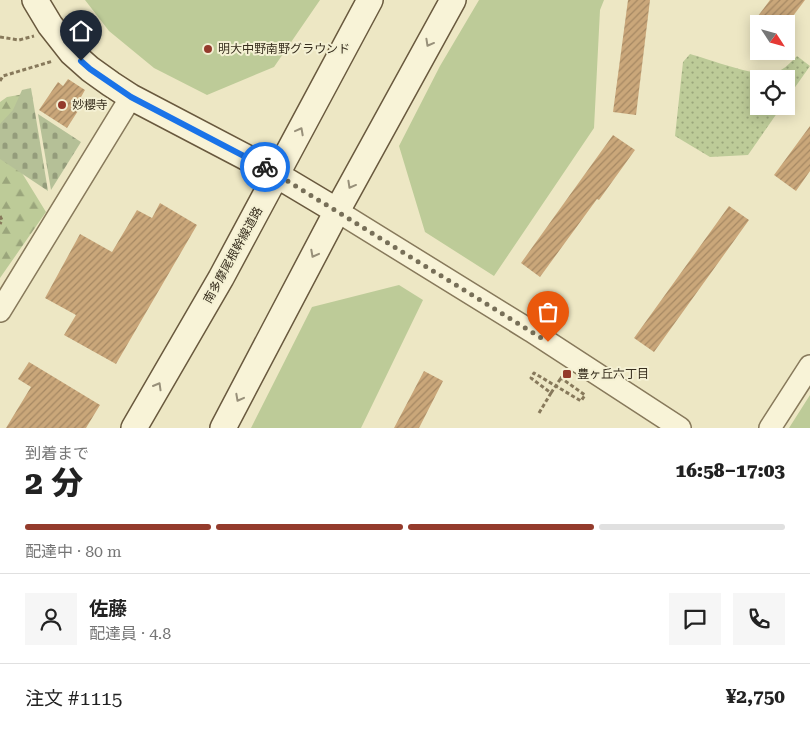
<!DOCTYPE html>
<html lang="ja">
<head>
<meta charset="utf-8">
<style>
	:root { --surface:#fff; --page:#f6f6f6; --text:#222; --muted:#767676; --line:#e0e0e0; --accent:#943b2c }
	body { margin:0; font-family:"Roboto Serif","Noto Sans JP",serif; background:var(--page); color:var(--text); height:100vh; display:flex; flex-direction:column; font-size:19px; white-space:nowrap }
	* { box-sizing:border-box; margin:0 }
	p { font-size:16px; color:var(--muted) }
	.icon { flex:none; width:28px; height:28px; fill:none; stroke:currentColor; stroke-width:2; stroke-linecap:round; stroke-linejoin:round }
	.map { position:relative; height:428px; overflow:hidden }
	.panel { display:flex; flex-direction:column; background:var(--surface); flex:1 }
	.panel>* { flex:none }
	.needle { width:32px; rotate:126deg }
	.fabs { position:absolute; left:750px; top:15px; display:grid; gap:10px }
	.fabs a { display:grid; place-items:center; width:45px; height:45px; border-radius:0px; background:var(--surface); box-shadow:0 2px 12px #0003; font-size:25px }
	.pin { position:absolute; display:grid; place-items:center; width:42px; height:42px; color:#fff; margin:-51px -21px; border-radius:50% 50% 50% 0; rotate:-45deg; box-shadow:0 0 5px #0007 }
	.pin .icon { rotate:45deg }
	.courier { position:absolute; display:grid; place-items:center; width:50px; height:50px; margin:-25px; border:4px solid #1a73e8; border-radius:50%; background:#fff; color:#222; box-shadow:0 1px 6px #0007 }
	.overview em { font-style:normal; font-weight:800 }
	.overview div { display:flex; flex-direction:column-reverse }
	.overview { display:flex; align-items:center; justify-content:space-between; height:85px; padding:0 25px }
	h1 { font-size:32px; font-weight:800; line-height:38px }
	.bar { display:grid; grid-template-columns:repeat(4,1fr); gap:8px 5px; align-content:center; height:60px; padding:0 25px }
	.bar i { height:6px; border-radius:4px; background:var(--line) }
	.bar .selected { background:var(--accent) }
	.bar p { grid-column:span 4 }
	.line { display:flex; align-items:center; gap:12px; padding:0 25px; border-top:1px solid var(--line) }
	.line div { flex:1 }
	.round { display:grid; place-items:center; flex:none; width:52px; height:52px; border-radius:0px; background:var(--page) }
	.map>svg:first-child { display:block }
</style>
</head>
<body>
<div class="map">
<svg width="810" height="428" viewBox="0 0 810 428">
	<defs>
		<pattern id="forest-firs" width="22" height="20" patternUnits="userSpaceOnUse" patternTransform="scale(1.25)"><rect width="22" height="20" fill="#bdcb98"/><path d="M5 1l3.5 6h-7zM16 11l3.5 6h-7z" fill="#9aa57b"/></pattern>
		<pattern id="cemetery-stones" width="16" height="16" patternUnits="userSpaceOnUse" patternTransform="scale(1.25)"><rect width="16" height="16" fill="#b5c097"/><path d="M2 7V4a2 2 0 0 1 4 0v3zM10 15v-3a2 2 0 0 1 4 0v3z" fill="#949c7b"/></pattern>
		<pattern id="park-dots" width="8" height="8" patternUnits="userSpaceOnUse" patternTransform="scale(1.25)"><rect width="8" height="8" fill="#bdcb98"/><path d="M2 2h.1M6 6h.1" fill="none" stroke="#9aa57b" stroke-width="1.8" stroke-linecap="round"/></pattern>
		<pattern id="building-hatch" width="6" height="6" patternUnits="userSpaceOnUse" patternTransform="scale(1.25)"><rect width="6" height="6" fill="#caa77a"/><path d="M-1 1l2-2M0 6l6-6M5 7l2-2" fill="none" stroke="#a58863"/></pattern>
	</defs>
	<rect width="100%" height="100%" fill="#ede7c4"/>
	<path fill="#bdcb98" d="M85 0H320L274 67 207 95 154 68 109 31Z
		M479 0H604L600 10 594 128 494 276 425 232 399 146 440 66Z
		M399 285 423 300 361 428H251L312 307Z
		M810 395V428H789Z"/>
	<path fill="url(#forest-firs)" d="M30 93 6 147 46 212 0 278V102L7 97Z"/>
	<path fill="url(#cemetery-stones)" d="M31 88 48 191 0 159V124L13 110 22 90Z
		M38 114 81 142 51 190Z"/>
	<path fill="url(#park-dots)" d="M690 54C708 59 754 76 771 74 782 72 790 63 797 56L810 66 786 100V79H759V106H782L748 155 710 157 675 136 683 62Z"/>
	<path fill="url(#building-hatch)" d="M628 0H650L636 115 613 112Z
		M770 0H805L787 24H752Z
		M68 79 85 90 81 97 85 100 67 128 39 110 58 82 63 86Z
		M810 126V171L796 191 774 175Z
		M613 135 635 150 599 200 597 199 540 277 521 263Z
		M160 203 197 225 116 364 64 335 76 315 45 298 80 234 112 252 137 210 152 218Z
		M729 206 749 220 654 352 634 338Z
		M29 362 100 405 86 428H6L31 387 18 379Z
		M424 371 443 381 419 428H394Z"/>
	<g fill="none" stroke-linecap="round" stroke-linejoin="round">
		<defs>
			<path id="tertiary" d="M337 211 531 331 680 428
				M0 311 131 97
				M770 428 810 366"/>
			<path id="secondary" d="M35 0 50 25 72 53 90 69 111 84 131 97 255 162 337 211
				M134 428 221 278 370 0
				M223 428 337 211 453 0"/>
		</defs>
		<use href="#tertiary" stroke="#87795b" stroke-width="24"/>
		<use href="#secondary" stroke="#69593e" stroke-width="28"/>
		<path stroke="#87795b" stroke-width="3" stroke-dasharray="4 2.5" stroke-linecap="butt" d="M0 37 19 40 34 36
			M0 81 3 76 53 61
			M0 216 2 220 0 224
			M551 393 561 378
			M539 413 551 393 531 378 534 373 581 401 585 395 561 378 564 373"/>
		<use href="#tertiary" stroke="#f8f3d7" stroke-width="21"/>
		<use href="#secondary" stroke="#f8f3d7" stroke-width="25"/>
	</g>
	<defs><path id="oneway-chevron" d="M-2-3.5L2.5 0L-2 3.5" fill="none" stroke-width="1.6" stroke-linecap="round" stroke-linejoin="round" transform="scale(1.25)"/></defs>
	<g stroke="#98907a">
		<use href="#oneway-chevron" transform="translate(429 43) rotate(119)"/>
		<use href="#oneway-chevron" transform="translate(300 131) rotate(-62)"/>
		<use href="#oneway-chevron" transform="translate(351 185) rotate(119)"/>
		<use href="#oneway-chevron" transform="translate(314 254) rotate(118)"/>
		<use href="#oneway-chevron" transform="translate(158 386) rotate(-60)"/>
		<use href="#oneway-chevron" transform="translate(239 398) rotate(118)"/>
	</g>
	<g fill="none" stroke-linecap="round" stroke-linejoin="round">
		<path stroke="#776f58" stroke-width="5" stroke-dasharray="0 9" d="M265 167 548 342"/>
		<path stroke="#1a73e8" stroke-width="6" d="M81 61 90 69 131 97 265 167"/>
	</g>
	<g fill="#943b2c" stroke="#f4f0d3" stroke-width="2">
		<circle cx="208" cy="49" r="5"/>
		<circle cx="62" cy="105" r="5"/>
		<rect x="562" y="369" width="10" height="10" rx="2.5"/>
	</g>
	<g text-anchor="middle" stroke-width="4" stroke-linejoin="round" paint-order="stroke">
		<g font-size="12" fill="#372e1e" stroke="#f4f0d3" text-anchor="start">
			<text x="218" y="53">明大中野南野グラウンド</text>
			<text x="72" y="109">妙櫻寺</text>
			<text x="577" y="378">豊ヶ丘六丁目</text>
		</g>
		<g font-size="12" fill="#372e1e" stroke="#f4f0d3">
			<text transform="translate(233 255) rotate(-61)" y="4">南多摩尾根幹線道路</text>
		</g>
	</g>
</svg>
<div class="fabs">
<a><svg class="needle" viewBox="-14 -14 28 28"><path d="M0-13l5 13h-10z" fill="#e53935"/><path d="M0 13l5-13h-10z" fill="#767676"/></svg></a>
<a><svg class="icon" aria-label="locate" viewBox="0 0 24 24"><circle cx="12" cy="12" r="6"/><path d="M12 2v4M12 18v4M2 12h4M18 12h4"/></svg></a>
</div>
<div class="pin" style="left:548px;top:342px;background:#ea580c"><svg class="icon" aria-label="bag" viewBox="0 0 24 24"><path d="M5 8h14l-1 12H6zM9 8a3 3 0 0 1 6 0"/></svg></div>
<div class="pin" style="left:81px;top:61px;background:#1f2937"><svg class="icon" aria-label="home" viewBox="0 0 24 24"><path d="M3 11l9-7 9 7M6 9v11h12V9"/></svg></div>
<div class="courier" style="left:265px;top:167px"><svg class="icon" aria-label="bike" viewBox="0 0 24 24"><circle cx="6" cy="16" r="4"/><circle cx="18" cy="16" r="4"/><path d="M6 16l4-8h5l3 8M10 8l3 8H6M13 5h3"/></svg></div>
</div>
<section class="panel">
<div class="overview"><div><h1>2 分</h1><p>到着まで</p></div><em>16:58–17:03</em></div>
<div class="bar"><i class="selected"></i><i class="selected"></i><i class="selected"></i><i></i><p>配達中 · 80 m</p></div>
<div class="line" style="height:90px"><a class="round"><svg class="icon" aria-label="person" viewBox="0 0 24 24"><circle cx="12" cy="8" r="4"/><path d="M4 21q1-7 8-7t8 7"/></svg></a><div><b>佐藤</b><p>配達員 · 4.8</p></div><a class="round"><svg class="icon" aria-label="chat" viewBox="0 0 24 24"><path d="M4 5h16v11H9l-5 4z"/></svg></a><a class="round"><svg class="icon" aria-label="phone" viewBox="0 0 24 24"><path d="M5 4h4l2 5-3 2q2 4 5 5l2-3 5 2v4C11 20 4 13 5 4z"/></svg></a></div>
<div class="line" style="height:65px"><div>注文 #1115</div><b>¥2,750</b></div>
</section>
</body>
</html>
